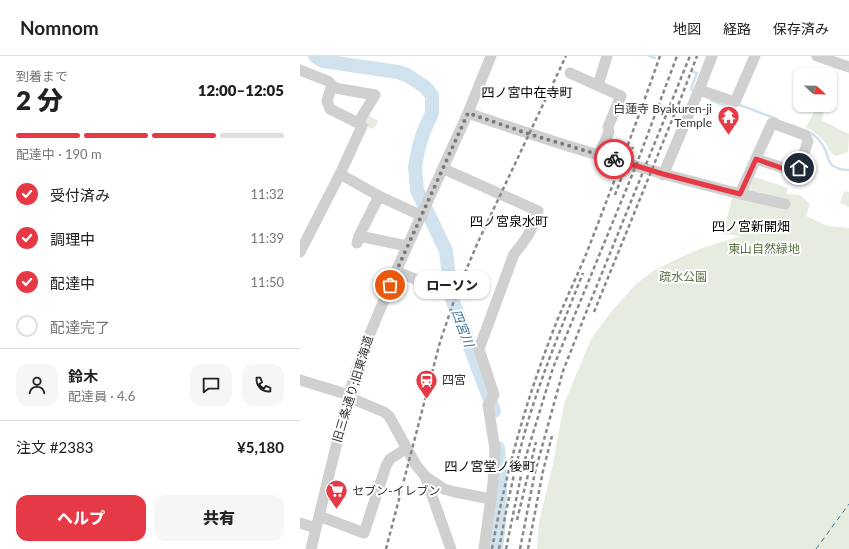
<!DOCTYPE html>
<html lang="ja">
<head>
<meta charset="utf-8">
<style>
	:root { --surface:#fff; --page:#f6f6f6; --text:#222; --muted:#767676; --line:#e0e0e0; --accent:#e63946 }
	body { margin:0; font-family:Lato,"Noto Sans JP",sans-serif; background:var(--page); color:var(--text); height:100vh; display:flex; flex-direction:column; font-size:15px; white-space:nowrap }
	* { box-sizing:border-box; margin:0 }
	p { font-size:13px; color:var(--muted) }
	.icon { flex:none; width:22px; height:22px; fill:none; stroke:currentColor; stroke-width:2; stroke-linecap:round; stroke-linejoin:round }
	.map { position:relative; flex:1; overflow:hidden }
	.side { display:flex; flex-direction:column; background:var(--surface); width:300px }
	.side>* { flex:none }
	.needle { width:26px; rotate:112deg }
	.controls { position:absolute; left:493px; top:12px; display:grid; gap:8px }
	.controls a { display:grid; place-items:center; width:44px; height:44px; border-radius:8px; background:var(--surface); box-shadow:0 1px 3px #0004; font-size:20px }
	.pin { position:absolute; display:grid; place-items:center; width:34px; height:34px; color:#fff; margin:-17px; border:2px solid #fff; border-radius:50%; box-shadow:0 1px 4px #0007 }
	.courier { position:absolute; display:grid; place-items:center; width:40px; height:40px; margin:-20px; border:3px solid #e63946; border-radius:50%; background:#fff; color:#222; box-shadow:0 1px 5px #0007 }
	.bubble { position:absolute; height:28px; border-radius:12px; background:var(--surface); box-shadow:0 1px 3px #0004; font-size:13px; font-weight:800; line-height:28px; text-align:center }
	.summary em { font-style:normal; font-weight:800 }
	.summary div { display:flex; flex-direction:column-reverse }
	.summary { display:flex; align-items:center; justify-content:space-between; height:68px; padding:0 16px }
	h1 { font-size:26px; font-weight:800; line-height:30px }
	.bar { display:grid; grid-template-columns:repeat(4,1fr); gap:6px 4px; align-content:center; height:48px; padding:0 16px }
	.bar i { height:5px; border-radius:3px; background:var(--line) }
	.bar .current { background:var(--accent) }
	.bar p { grid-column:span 4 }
	.line { display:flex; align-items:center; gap:10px; padding:0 16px; border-top:1px solid var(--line) }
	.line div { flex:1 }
	.round { display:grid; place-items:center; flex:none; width:42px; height:42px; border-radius:12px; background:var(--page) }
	ol { padding:0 16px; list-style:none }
	li { display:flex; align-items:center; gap:12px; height:44px }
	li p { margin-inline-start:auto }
	li .icon { padding:4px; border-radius:50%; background:var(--accent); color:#fff; stroke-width:4 }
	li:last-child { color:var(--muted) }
	li i { width:22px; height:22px; border:2px solid var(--line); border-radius:50% }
	.button { display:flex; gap:8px; margin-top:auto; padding:8px 16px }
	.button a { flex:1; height:46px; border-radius:12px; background:var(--accent); color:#fff; font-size:16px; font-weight:800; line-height:46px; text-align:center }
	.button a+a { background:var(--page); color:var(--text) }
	header { display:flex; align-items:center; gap:24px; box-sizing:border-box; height:56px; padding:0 20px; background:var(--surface); border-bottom:1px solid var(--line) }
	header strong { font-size:19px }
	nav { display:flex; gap:22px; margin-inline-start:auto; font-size:14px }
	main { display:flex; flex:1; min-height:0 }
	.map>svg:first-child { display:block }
</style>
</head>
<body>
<header>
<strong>Nomnom</strong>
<nav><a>地図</a><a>経路</a><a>保存済み</a></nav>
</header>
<main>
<section class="side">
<div class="summary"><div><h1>2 分</h1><p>到着まで</p></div><em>12:00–12:05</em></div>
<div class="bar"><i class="current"></i><i class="current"></i><i class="current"></i><i></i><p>配達中 · 190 m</p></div>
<ol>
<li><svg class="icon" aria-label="check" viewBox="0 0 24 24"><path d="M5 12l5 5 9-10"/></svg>受付済み<p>11:32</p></li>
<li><svg class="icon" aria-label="check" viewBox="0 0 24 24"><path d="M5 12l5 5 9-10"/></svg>調理中<p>11:39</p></li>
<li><svg class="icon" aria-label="check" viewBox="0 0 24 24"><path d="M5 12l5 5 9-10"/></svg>配達中<p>11:50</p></li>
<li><i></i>配達完了</li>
</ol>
<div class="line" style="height:72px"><a class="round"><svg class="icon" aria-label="person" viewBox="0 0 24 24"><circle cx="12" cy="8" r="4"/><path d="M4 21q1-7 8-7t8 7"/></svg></a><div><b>鈴木</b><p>配達員 · 4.6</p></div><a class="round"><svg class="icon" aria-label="chat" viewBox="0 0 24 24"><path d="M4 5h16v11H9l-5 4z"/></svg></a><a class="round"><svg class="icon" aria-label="phone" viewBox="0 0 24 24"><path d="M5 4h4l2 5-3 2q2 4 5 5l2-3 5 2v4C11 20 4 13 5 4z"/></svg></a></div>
<div class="line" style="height:52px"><div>注文 #2383</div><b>¥5,180</b></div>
<div class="button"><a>ヘルプ</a><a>共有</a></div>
</section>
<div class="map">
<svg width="549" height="493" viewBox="0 0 549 493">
	<rect width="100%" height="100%" fill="#fff"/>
	<path fill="#e6ecdf" d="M518 49H525L522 64 523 65 549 78 548 96 536 100C529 96 530 95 526 88 521 81 514 75 506 71Z
		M68 59 78 65 74 73 65 70 64 66Z
		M452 120 488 132 486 138 500 139 510 148 506 160 528 170 549 172V493H237L239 466 252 412 264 348 291 283 311 256 335 229 353 215 381 201 402 192 441 180 422 178 421 172 426 166 432 142 476 144 446 135Z
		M544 135 549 136V151L540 147Z"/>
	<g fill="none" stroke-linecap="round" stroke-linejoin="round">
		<path stroke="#cfe2ee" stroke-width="2.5" d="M349 0 355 2
			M392 34 391 33 397 17 393 16
			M411 44 427 51
			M440 49 477 63 478 65
			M507 75C516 79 521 85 525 93 528 99 528 107 533 110 538 113 544 114 549 114"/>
		<path stroke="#cfe2ee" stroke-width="14" d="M15 0 23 5 98 16 107 19 125 31 132 39V57L124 75 119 90 115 111 117 134 146 195 151 240 194 355
			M196 493C201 459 201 426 198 392"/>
		<path stroke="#3f7597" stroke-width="1" stroke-dasharray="5 4" stroke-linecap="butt" d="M516 493 549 448"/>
		<path stroke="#d0d0d0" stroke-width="11" d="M517 0 549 11
			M0 14 28 25 35 32 75 39 58 67 30 53 27 45 32 29
			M270 17 321 40 308 71 309 76 299 99
			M298 29 307 0
			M399 34 435 46 455 0
			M168 57C257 88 348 115 440 138L472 67 505 79 508 85 499 112 493 115 456 103
			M144 113 238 155C233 173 226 184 214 198L179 293 194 339 188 349 195 393 193 427 184 493
			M40 118 62 70 58 67
			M363 119 399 34 412 0
			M440 138 485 148
			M59 180 107 190
			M57 187 59 180 79 140
			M0 196 40 118 79 140 122 160
			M96 215 129 229
			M0 324 49 339
			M48 341 84 356 89 360 116 409 125 420 144 433 155 436 191 443
			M125 420 151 493
			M19 460 64 477 86 410 90 403 107 392
			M0 467 16 472
			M11 493 48 341 62 297 96 215 168 57 191 0"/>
		<path stroke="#888" stroke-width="2.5" stroke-dasharray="4 3" stroke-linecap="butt" d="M315 139 333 91
			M294 256 381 42 397 0
			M217 464 236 386
			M86 493 140 286 158 233 178 186 266 0
			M192 493C205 421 224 351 250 283 261 253 275 225 287 196 312 131 337 66 360 0
			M199 493C207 449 216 405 229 362 244 313 264 265 283 217
			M206 493 223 410 253 312 337 107 377 0
			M220 493 235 416 263 315 287 254 390 0
			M228 493 243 415 252 380"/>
	</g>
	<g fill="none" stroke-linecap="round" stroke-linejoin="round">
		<path stroke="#7a7a7a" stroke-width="4" stroke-dasharray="0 7.2" d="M90 229 168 57 232 79 314 103"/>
		<path stroke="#e63946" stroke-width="5" d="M314 103 363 118 440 138 456 103 493 116 499 112"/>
	</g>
	<defs>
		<symbol id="temple-pin" viewBox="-11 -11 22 30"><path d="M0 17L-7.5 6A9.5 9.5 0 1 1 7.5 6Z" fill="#e63946" stroke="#fff"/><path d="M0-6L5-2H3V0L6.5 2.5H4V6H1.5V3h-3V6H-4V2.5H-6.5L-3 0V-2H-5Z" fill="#fff"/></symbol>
		<symbol id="station-pin" viewBox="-11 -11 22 30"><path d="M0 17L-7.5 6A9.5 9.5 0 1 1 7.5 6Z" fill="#e63946" stroke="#fff"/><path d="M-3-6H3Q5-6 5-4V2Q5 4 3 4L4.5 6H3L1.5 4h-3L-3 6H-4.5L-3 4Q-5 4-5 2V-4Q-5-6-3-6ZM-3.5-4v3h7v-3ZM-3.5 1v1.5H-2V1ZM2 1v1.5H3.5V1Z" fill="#fff"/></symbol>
		<symbol id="supermarket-pin" viewBox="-11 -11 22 30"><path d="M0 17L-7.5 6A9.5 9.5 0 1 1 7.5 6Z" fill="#e63946" stroke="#fff"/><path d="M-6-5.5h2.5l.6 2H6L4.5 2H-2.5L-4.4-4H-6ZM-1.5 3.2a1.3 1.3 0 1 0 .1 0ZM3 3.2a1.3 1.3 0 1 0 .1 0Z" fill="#fff"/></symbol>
	</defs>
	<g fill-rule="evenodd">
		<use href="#temple-pin" x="416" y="48" width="25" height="34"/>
		<use href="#station-pin" x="114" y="312" width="25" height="34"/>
		<use href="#supermarket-pin" x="24" y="422" width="25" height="34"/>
	</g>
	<g text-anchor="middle" stroke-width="4" stroke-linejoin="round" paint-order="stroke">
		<g font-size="12" fill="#333" stroke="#fff" text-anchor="start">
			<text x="412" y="57" text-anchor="end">白蓮寺 Byakuren-ji<tspan x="412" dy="14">Temple</tspan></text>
			<text x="142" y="328">四宮</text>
			<text x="52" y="439">セブン-イレブン</text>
		</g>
		<g font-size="12" fill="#56703f" stroke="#fff">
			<text x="464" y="197">東山自然緑地</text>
			<text x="383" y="225">疏水公園</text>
		</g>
		<g font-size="12" fill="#333" stroke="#fff">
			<text transform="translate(53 333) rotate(-73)" y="4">旧三条通り;旧東海道</text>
		</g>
		<g font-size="13" fill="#000" stroke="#fff">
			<text x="227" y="41">四ノ宮中在寺町</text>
			<text x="209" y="170">四ノ宮泉水町</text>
			<text x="451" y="175">四ノ宮新開畑</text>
			<text x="190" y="415">四ノ宮堂ノ後町</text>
		</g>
		<g font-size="13" font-style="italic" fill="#3f7597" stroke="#fff">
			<text transform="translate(163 272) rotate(69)" y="5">四宮川</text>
		</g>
	</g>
</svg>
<div class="controls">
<a><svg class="needle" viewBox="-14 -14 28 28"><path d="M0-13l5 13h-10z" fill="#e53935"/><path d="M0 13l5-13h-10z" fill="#767676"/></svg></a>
</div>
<div class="pin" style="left:90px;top:229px;background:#ea580c"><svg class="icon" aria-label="bag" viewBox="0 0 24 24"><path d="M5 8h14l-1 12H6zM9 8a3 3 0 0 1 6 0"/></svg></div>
<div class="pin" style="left:499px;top:112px;background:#1f2937"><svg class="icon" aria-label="home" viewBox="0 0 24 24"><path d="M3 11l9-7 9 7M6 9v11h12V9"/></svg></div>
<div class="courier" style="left:314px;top:103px"><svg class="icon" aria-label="bike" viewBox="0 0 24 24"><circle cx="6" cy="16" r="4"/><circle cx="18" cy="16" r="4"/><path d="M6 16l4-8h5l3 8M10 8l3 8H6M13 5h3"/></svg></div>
<div class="bubble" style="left:114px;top:215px;width:76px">ローソン</div>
</div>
</main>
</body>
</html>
